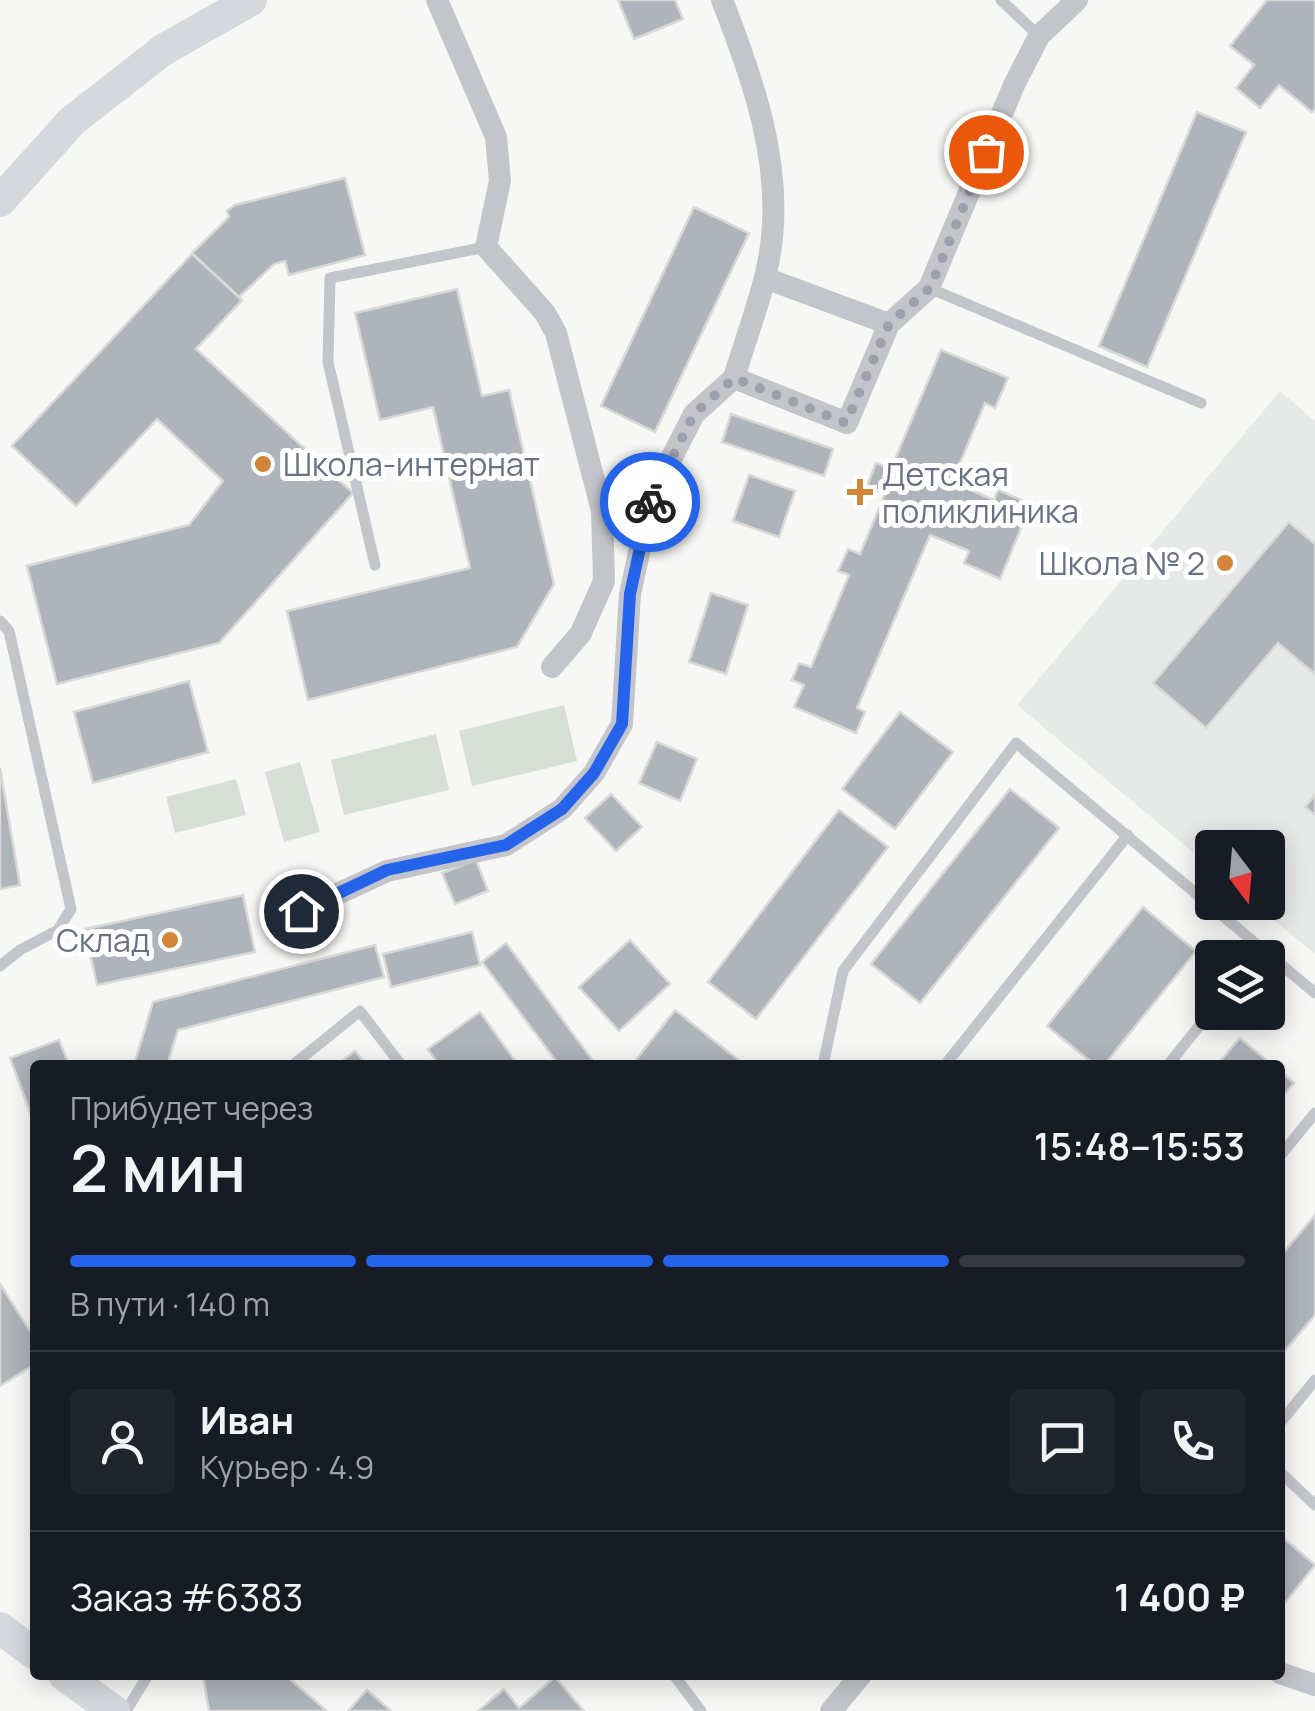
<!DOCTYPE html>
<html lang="ru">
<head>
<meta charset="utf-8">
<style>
  :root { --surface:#171b24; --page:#20242c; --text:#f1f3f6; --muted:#9ea1a6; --line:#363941; --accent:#2563eb }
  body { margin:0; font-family:Manrope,sans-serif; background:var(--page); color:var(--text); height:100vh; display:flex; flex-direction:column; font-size:38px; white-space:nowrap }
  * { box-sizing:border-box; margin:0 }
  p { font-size:32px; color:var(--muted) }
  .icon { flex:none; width:55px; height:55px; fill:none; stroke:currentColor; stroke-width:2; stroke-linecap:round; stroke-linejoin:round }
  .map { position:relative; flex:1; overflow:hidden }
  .panel { position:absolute; left:30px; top:1060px; width:1255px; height:620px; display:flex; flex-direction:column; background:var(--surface); border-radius:10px; box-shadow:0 5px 25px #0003 }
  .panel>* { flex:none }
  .needle { width:65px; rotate:164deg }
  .tools { position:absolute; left:1195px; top:830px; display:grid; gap:20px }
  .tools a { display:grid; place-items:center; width:90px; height:90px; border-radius:10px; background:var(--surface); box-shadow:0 5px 25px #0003; font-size:50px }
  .pin { position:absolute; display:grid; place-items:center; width:85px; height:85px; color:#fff; margin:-42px; border:5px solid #fff; border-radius:50%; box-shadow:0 2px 10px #0007 }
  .courier { position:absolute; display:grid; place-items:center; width:100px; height:100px; margin:-50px; border:8px solid #2563eb; border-radius:50%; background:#fff; color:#222; box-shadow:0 2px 12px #0007 }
  .head em { font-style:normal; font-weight:600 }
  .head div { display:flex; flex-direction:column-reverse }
  .head { display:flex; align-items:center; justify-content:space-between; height:170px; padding:0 40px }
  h1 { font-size:65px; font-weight:600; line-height:75px }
  .bar { display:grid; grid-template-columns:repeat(4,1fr); gap:15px 10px; align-content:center; height:120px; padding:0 40px }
  .bar i { height:12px; border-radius:8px; background:var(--line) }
  .bar .on { background:var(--accent) }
  .bar p { grid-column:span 4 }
  .line { display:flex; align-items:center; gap:25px; padding:0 40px; border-top:2px solid var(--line) }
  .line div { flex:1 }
  .round { display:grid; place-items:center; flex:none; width:105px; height:105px; border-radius:10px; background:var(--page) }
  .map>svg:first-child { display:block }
</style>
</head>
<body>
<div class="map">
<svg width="1315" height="1711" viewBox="0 0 1315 1711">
  <rect width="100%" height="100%" fill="#f7f7f5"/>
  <path fill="#e7e8e8" d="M1280,391L1315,421V954L1253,903L1268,902V848H1212V868L1017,705Z"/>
  <g fill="#d7ded6">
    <path d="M564,705L577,761L472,786L459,731Z"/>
    <path d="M436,734L449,790L344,815L331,760Z"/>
    <path d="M300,762L320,832L284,842L265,772Z"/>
    <path d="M236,779L246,815L175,833L166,797Z"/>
  </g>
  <g fill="#afb3ba" stroke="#d8d9d7" stroke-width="2.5">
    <path d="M618,0H675L683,19L634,39Z"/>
    <path d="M1267,0H1315V109L1312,112L1279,85L1260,108L1236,88L1254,65L1230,46Z"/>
    <path d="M1197,112L1246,132L1147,367L1099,346Z"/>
    <path d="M345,178L365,255L289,275L285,261L274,264L239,297L192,253L229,217L227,211L235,205Z"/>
    <path d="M694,207L749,233L655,432L601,406Z"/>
    <path d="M192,254L242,300L196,349L353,493L219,643L57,684L27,566L189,525L223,481L157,419L76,506L12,446Z"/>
    <path d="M457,289L482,396L509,390L554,584L517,647L308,700L287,611L470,568L433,407L380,420L355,313Z"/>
    <path d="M941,350L1008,378L995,408L985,403L952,482L994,500L998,490L1031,504L1000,579L964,563L969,551L930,535L857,708L865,712L856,733L794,707L804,685L792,680L799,663L811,667L849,575L838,571L848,549L860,554L885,494L867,486L876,463L891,469Z"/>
    <path d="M731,414L833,449L824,476L722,442Z"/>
    <path d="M749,475L795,491L779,537L733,521Z"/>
    <path d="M1289,522L1315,544V674L1278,643L1206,728L1153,683Z"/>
    <path d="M711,593L748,605L726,674L689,662Z"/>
    <path d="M189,681L208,752L93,783L74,712Z"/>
    <path d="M900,712L953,752L895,829L842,789Z"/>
    <path d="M657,742L697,759L680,801L639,783Z"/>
    <path d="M0,768L20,885L0,889Z"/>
    <path d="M1010,789L1059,828L920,1003L871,964Z"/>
    <path d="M611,794L642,827L616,851L585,818Z"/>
    <path d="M1315,795V815L1305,807Z"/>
    <path d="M839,810L888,847L756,1019L708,982Z"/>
    <path d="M476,860L488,891L455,904L442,873Z"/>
    <path d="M243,895L255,952L97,985L85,929Z"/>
    <path d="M1143,907L1196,951L1104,1065H1095L1047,1026Z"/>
    <path d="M472,932L480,965L391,987L383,954Z"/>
    <path d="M630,940L670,984L619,1031L579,987Z"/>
    <path d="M506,943L596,1065H559L482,962Z"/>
    <path d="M375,945L384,977L178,1030L167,1065H134L153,1002Z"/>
    <path d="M675,1010L745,1065H643L636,1060Z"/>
    <path d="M480,1012L518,1065H439L428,1049Z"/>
    <path d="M1240,1038L1272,1065H1217Z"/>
    <path d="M59,1040L69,1065H35V1125L10,1058Z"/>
    <path d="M355,1051L366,1065H337Z"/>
    <path d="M1280,1071L1294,1083L1280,1099Z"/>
    <path d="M1315,1215V1315L1280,1356V1257Z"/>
    <path d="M0,1284L35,1339V1364L0,1386Z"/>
    <path d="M1280,1535L1315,1565L1280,1609Z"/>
    <path d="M203,1675H285L327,1711H209Z"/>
    <path d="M555,1677L584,1711H478L504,1689L519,1708Z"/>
    <path d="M367,1690L391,1711H348Z"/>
  </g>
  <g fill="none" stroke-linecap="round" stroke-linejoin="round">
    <g stroke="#c3c5ca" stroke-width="11">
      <path d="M1001,0L1039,36"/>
      <path d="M929,288L1201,403"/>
      <path d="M375,565L328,362L330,278L486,247"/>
      <path d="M0,621L9,631L71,909L58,930L20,950L0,966"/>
      <path d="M293,1065L360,1011L401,1065"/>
      <path d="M823,1065L843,971L1016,743L1315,993"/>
      <path d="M945,1065L1128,835"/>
      <path d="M1168,1065L1212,1010"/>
      <path d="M1280,1156L1315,1113"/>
      <path d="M1280,1423L1315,1380"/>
      <path d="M1280,1472L1315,1505"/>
      <path d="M674,1675L701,1711"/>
      <path d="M126,1711L148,1675"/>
    </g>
    <g stroke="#c3c5ca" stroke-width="22">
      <path d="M437,0L496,137L500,181L486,247L545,313L556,333L602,511L604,581L581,633L552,667"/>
      <path d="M722,0C753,79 784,166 770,253C763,295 746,337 734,378"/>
      <path d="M765,278L889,324"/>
      <path d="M734,378L847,423L889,324L929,288L1014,85L1039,36L1077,0"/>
      <path d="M301,911L387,871L506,845L562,809L594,773L622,724L630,594L651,498L694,414L734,378"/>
      <path d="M1280,1673L1315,1685"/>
      <path d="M831,1711L861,1675"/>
    </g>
    <g stroke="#d5d8dc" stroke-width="32">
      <path d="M0,201L72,121L163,50L251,0"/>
      <path d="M0,1628L35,1654"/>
      <path d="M64,1675L114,1711"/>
    </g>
  </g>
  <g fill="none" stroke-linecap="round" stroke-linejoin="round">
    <path stroke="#9ba0ab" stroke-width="10" stroke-dasharray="0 18" d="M650,502L694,414L734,378L846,423L889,324L930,288L986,152"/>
    <path stroke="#2563eb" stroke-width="12" d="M301,911L387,870L506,845L562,809L594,773L622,724L630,594L650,502"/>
  </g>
  <g fill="#d38639" stroke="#fff" stroke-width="4">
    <circle cx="263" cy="464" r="10"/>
    <path d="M855 477h10v10h10v10h-10v10h-10v-10h-10v-10h10z"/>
    <circle cx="1225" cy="563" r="10"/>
    <circle cx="170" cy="940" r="10"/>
  </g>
  <g text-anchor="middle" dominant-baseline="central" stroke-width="10" stroke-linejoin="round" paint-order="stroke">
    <g font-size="32" fill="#697183" stroke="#fff" text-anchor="start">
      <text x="283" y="464">Школа-интернат</text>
      <text x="882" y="474">Детская<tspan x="882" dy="37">поликлиника</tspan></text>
      <text x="1205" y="563" text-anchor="end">Школа № 2</text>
      <text x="150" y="940" text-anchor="end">Склад</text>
    </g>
  </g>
</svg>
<div class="tools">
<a><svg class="needle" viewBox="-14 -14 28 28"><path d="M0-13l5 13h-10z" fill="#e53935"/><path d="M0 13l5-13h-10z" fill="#9ea1a6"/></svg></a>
<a><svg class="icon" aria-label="layers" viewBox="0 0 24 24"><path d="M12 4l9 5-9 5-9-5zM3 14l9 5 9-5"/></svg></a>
</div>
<div class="pin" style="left:986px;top:152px;background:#ea580c"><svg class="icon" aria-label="bag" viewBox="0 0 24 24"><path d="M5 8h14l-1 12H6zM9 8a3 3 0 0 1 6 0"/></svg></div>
<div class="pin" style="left:301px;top:911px;background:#1f2937"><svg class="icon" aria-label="home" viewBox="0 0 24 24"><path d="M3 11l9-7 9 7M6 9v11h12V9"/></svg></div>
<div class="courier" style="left:650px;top:502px"><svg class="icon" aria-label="bike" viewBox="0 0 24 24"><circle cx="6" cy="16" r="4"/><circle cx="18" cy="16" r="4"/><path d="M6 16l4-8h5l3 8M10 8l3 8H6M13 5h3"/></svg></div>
<section class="panel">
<div class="head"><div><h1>2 мин</h1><p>Прибудет через</p></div><em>15:48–15:53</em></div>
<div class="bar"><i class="on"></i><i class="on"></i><i class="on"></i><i></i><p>В пути · 140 m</p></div>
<div class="line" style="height:180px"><a class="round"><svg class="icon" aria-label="person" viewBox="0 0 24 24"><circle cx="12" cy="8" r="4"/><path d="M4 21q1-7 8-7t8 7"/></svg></a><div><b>Иван</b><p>Курьер · 4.9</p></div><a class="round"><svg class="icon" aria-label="chat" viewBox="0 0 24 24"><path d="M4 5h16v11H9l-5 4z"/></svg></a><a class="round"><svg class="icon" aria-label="phone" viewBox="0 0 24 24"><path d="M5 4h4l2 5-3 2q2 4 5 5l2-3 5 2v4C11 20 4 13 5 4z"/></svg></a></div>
<div class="line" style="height:130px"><div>Заказ #6383</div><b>1 400 ₽</b></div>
</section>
</div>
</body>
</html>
